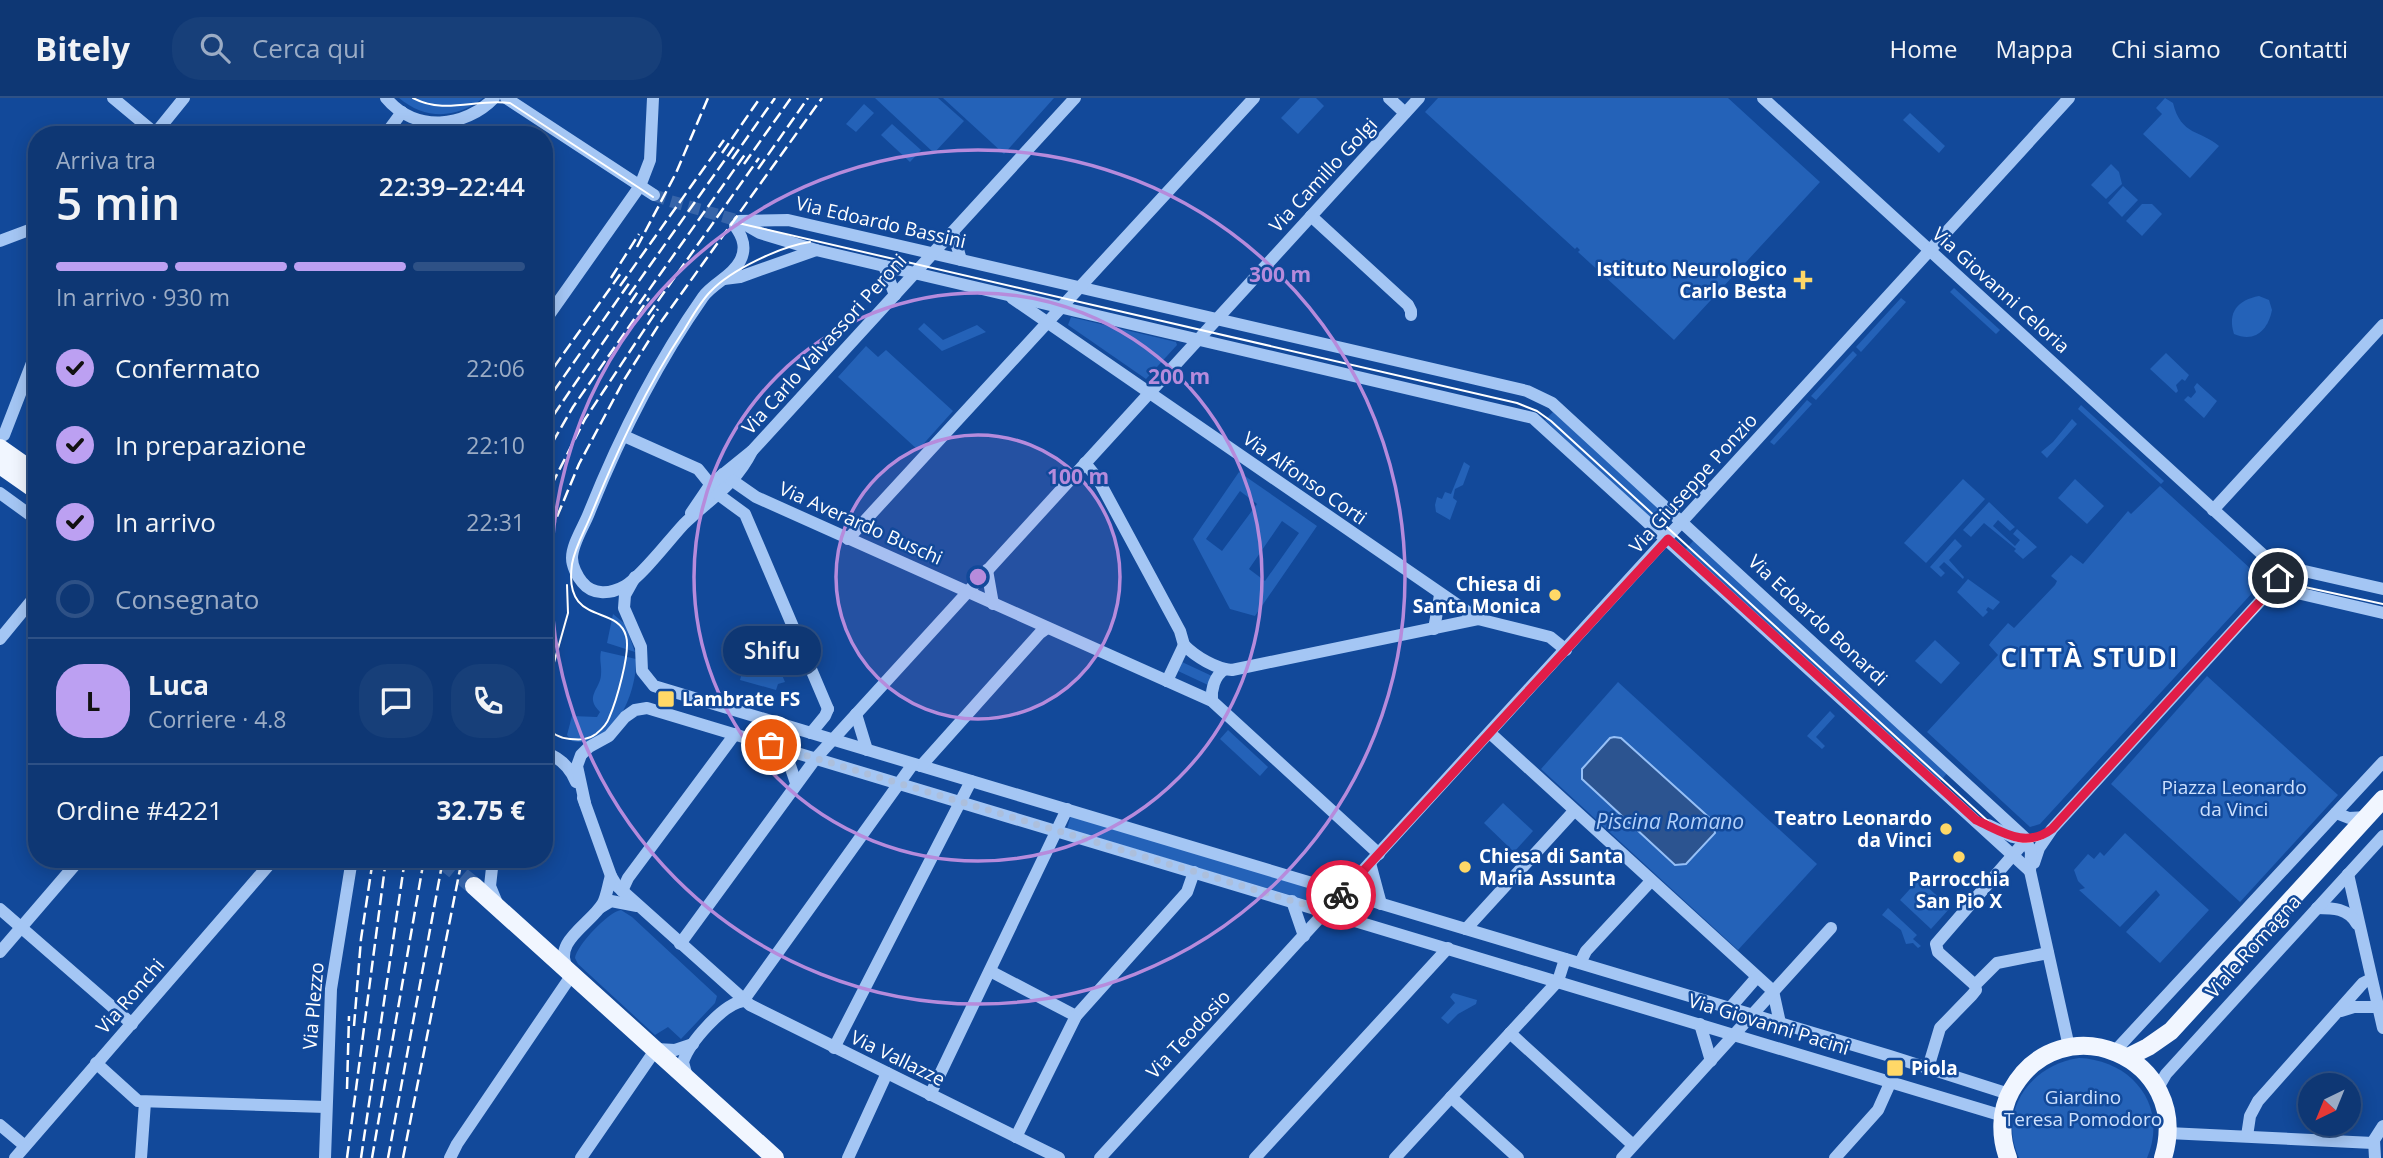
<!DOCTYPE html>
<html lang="it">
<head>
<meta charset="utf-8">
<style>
  :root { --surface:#0e3774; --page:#173f79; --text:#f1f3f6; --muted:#9bacc5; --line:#2e5186; --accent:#bca0f2 }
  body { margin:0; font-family:"Open Sans",sans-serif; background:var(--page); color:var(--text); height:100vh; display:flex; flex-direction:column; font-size:26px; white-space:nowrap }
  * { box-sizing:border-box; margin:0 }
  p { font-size:23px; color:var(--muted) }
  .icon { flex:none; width:38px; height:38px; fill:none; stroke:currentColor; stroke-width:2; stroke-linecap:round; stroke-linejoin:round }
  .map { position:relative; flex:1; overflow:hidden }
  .sheet { position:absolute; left:28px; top:28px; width:525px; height:742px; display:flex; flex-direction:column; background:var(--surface); border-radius:28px; box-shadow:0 4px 18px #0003,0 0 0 2px var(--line) }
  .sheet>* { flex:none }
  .needle { width:46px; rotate:223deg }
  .fabs { position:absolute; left:2298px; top:975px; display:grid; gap:14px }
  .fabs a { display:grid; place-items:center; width:63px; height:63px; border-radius:50%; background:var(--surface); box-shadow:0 4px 18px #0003,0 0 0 2px var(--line); font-size:35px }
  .pin { position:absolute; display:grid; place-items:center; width:60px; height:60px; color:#fff; margin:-30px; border:4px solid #fff; border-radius:50%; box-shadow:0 2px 7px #0007 }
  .courier { position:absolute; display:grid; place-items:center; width:70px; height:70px; margin:-35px; border:5px solid #e11d48; border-radius:50%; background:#fff; color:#222; box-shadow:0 2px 9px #0007 }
  .bubble { position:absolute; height:49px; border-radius:24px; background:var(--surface); box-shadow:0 4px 18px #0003,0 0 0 2px var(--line); font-size:23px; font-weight:600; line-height:49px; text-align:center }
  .head em { font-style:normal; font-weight:600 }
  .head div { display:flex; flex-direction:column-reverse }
  .head { display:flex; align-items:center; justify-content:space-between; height:119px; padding:0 28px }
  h1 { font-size:46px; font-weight:600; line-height:52px }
  .bar { display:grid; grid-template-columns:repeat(4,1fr); gap:10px 7px; align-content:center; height:84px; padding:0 28px }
  .bar i { height:9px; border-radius:5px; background:var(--line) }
  .bar .on { background:var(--accent) }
  .bar p { grid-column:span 4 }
  .line { display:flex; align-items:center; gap:18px; padding:0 28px; border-top:2px solid var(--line) }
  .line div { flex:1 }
  .round { display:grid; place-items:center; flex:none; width:74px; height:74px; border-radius:28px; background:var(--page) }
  ol { padding:0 28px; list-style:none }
  li { display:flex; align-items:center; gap:21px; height:77px }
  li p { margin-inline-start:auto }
  li .icon { padding:7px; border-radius:50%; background:var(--accent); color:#111; stroke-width:4 }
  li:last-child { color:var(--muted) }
  li i { width:38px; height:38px; border:4px solid var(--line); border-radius:50% }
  header { display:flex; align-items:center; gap:42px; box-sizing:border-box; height:98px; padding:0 35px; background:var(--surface); border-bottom:2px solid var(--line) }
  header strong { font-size:33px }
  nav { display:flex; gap:38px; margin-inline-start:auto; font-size:24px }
  .search { width:490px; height:63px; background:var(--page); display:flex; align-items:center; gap:18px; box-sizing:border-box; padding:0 24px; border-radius:28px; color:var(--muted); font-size:26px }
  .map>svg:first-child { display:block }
</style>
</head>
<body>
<header>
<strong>Bitely</strong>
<div class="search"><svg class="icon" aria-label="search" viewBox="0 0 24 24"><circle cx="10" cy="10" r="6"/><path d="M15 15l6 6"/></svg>Cerca qui</div>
<nav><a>Home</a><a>Mappa</a><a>Chi siamo</a><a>Contatti</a></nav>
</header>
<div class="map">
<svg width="2383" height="1060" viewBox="0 0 2383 1060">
  <rect width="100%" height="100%" fill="#12499a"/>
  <g fill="#2462b8" fill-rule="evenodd">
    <path d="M399,0H483C457,21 425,22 399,0Z"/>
    <path d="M875,0H938L964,23L934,55Z"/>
    <path d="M943,0H1054L1004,56Z"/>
    <path d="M1300,0H1316L1324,8L1298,36L1281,20Z"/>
    <path d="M1438,0H1728L1820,84L1674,242L1578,154L1580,152L1577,149L1575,151L1425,14Z"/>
    <path d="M2165,0L2173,5C2181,38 2201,32 2219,48L2190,80L2143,36L2162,16L2156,10Z"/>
    <path d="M864,6L874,15L856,34L846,26Z"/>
    <path d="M1910,15L1945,48L1939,55L1903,22Z"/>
    <path d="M892,26L921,52L910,64L881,37Z"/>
    <path d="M2111,66L2119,74L2122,86L2106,101L2091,87Z"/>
    <path d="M2123,88L2138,102L2122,119L2108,105Z"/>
    <path d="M2142,106H2152L2162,116L2142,138L2126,123Z"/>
    <path d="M1954,190L2000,232L1996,236L1950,194Z"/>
    <path d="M2259,198L2269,202L2272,212C2268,232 2255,245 2234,236C2227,214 2238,202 2259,198Z"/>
    <path d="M1901,200L1906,204L1861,254L1856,249Z"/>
    <path d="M1071,219L1176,244L1177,247L1146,281L1068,227Z"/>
    <path d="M924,225L943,242L977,227L986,234L942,253L918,231Z"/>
    <path d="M866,248L878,259L886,252L953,313L918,352L838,279Z"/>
    <path d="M1853,253L1857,257L1816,302L1811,298Z"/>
    <path d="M2166,255L2189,277L2185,283L2182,281L2176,287L2178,293L2176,295L2150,271Z"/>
    <path d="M2197,285L2217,303L2204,320L2184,302L2188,298L2191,300L2196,294L2194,289Z"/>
    <path d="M1807,302L1812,306L1774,347L1770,344Z"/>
    <path d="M2081,307L2164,383L2161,386L2078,311Z"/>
    <path d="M1553,314L1662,412L1652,423L1545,322Z"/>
    <path d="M2072,321L2077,326L2047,360L2041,354L2053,344Z"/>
    <path d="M1464,364L1470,368L1463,387L1455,391L1453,400L1457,403L1450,422L1436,414L1435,407L1437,399L1442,401L1445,394L1451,396Z"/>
    <path d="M1239,374L1317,428L1255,518L1230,511L1193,441ZM1240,393L1257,406L1222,453L1206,441ZM1282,423L1299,435L1265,483L1249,471Z"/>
    <path d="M1963,381L1985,401L1926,465L1904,445Z"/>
    <path d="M2075,381L2104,408L2087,426L2058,400Z"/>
    <path d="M2160,388L2252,472L2256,479L2254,493L2040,726L2030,729L1927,634L1998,557L1989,547L1991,544L2008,525L2014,530L2017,527L2055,487L2057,483L2051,478L2071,457L2083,466L2128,413L2131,416Z"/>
    <path d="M1989,404L2015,429L2010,433L1998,422L1993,428L2015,448L2020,442L2013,436L2017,431L2037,449L2023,461L2014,453L2016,451L1984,425L1971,439L1963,432Z"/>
    <path d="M1955,441L1962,448L1949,462L1964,479L1963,481L1944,464L1939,469L1945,475L1941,479L1930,469Z"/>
    <path d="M1694,442L1948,674L1939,685L1685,452Z"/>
    <path d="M1968,481L2000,504L1993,512L1988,509L1986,512L1988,514L1983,519L1957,494Z"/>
    <path d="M613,516L625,526L635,554L607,545Z"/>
    <path d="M765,536L785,584L778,586L776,592L740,582L746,560L743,554L746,550L743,546Z"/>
    <path d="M1935,542L1960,565L1941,586L1915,563Z"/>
    <path d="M601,553L636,561C637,595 614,652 572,643L567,637L572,618L597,619L600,614C584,598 600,592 601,577C602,568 599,562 601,553Z"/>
    <path d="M1182,564L1212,578L1207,595L1205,594L1208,587L1178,573Z"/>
    <path d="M2207,578L2338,697L2240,804L2111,686Z"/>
    <path d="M1618,584L1817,766L1738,852L1541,671Z"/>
    <path d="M1830,613L1835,618L1816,639L1825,648L1822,651L1807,638Z"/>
    <path d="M1228,632L1268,669L1260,678L1220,641Z"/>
    <path d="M1503,705L1533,733L1514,754L1484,725Z"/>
    <path d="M1071,717L1331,794L1320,806L1067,731Z"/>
    <path d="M2125,735L2209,812L2160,865L2126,834L2160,797L2156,792L2120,829L2079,792L2085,790L2078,783L2074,772L2088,756L2094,761L2100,754L2104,758Z"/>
    <path d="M1919,781L1950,810L1931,831L1900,802Z"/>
    <path d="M1888,810L1917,837L1913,841L1921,848L1918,850L1913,845L1906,846L1901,832L1882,817Z"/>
    <path d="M621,812L632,819L717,898L715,905L681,941L668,929L655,937L578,866L575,860C577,847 608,814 621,812Z"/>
    <path d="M1453,895L1477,902L1476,906L1458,916L1448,926L1441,920L1455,905L1450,899Z"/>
    <path d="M2079,960C2132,962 2169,1008 2147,1060H2019C1997,1012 2031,967 2079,960Z"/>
  </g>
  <path fill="#2c5490" stroke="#96c0f7" stroke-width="2" d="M1614,639L1621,640L1713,723L1715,735L1686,766L1675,767L1582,681V671L1610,640Z"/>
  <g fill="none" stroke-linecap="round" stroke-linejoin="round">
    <path stroke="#3664a9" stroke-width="12" stroke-dasharray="12 6" stroke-linecap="butt" d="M654,97L670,103L739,123"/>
    <path stroke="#3664a9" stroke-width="18" stroke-dasharray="18 9" stroke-linecap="butt" d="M441,761L474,788"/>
    <g stroke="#a4c6f4" stroke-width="12">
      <path d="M113,0L155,35"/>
      <path d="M386,0C415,35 465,30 494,0"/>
      <path d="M506,0L654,97"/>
      <path d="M1389,0L1405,15"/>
      <path d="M1763,0L2273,466C2284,486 2277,486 2264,499L2052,731L2039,750L2034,765"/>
      <path d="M154,37L184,0"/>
      <path d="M385,37L402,14"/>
      <path d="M1311,118L1408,207L1411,213V217"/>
      <path d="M739,123L788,122L1446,274L1527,293L1552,305L2025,740L2031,754L2030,773L2069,949"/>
      <path d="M739,123L760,135L816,152L1533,320L2030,773"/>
      <path d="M735,128C743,139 747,150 740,163C732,179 713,185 703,199C656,266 619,340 589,415C584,428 572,446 572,460C572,468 577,478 582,484C593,498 611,496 625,488C642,478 669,442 684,426C710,401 735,387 752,353"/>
      <path d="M953,134L961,162"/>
      <path d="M0,143L37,129"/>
      <path d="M884,168L895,197"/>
      <path d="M724,181L740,179L816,152"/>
      <path d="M1012,200L1478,521L1550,539L1566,552"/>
      <path d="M544,224L640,88L650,62L653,0"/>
      <path d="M4,337L37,252"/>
      <path d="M624,338L698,371L719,397L745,416L828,611"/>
      <path d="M1085,365L1098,381L1180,533L1184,547"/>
      <path d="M723,376L756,399L1212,603L1379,756"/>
      <path d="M0,395L37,422"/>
      <path d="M2213,412L2383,227"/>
      <path d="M691,415L710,387L752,353L1075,0"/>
      <path d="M848,441L1254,0"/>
      <path d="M2273,466L2383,491"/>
      <path d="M987,472L993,506"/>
      <path d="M635,479L625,497L624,510L641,549L642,573L654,588L1890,958L2009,996"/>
      <path d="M2276,490L2383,515"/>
      <path d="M1434,531L1440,497"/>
      <path d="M0,541L37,496"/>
      <path d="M1184,547C1196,559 1216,571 1232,572L1478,521"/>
      <path d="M1167,583L1184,547"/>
      <path d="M1212,603C1211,592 1214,578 1225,571"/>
      <path d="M856,616L867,652"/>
      <path d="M811,635L825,618L828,611"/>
      <path d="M1490,635L1773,893L1780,925"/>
      <path d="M784,650L796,685"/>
      <path d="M544,654C559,659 570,669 576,684"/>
      <path d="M921,668L1040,535L1047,530"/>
      <path d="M583,700L611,778L617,788L750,907L1059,1060"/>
      <path d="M585,705L577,668L581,657L589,649L609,638L625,619L635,612L647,610L2003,1018"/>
      <path d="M2336,715L2349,720L2367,719"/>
      <path d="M1988,727L2013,739L2026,742"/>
      <path d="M493,761L490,788L497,805"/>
      <path d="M1370,765L1381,806"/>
      <path d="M2348,776L2383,930"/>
      <path d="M622,793L628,780L735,636"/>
      <path d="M1292,803L1304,838"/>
      <path d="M601,809L611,803L637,808"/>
      <path d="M2317,810C2333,810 2348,810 2357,826"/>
      <path d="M0,811L132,926"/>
      <path d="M1466,831L1574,713"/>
      <path d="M680,846L816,660L1419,0"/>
      <path d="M0,854L80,761"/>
      <path d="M1580,865L1586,853L1651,783"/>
      <path d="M568,871C551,844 591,826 603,805C607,797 608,787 611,778"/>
      <path d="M990,873L1076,918"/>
      <path d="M1975,887L1938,854L1936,846L2026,742"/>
      <path d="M743,903L913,666"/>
      <path d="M1730,910L1757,879"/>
      <path d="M2341,913L2354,909H2378"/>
      <path d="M1700,926L1711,963"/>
      <path d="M1510,935L1633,1047"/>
      <path d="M834,950L971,683"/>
      <path d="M2115,953L2383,664"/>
      <path d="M96,965L138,1003L326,1009"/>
      <path d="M1928,970L1940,930L1972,897L1976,892L1975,887L1997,865L2048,855"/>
      <path d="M687,979L683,964C689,945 723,906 743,903"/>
      <path d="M2158,990L2166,976L2383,738"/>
      <path d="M930,997L1067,711"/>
      <path d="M1451,999L1518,1060"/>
      <path d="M0,1027L25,1048"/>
      <path d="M2168,1035L2373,1045"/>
      <path d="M2247,1038L2250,1018L2258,1003L2363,885L2371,881"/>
      <path d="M1016,1039L1076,918L1187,794L1194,774"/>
      <path d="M15,1060L274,761"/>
      <path d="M141,1060L145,1004"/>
      <path d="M325,1060L331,891L352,761"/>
      <path d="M450,1060L457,1046L573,875"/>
      <path d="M581,1060L656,951L675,952L693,946"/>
      <path d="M848,1060L887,975"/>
      <path d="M1100,1060L2069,0"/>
      <path d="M1255,1060L1448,850"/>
      <path d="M1395,1060L1558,883L1565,861"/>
      <path d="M1622,1060L1831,830"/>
      <path d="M1835,1060L1878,1012L1891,983"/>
      <path d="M2375,1060L2374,1042L2383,1028"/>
    </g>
    <g stroke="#f1f6ff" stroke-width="18">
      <path d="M0,350L37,376"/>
      <path d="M0,367L37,393"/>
      <path d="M474,788L775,1060"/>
      <path d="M2128,959L2148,949L2171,933L2383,701"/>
      <path d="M2008,1060C2000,1039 2000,1013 2011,993C2060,903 2194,959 2163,1060"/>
    </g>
    <g stroke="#fff" stroke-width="2">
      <path d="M413,0C445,17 477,0 510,5L653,99"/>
      <path d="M738,125L1517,305L1537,313L1551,323L2002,736C2018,747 2037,747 2052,734L2275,493L2287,488H2300L2383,506"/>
      <path d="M544,600L568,515L567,487"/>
      <path d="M544,626C551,636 559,640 570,641C580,642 588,642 596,636C601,632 607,626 609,620C616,604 631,554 626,538C618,506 563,529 572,466C575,449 585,432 591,417C617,353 646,289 684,232C692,219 700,204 711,193C731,172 781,148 810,144"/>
    </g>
    <g stroke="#fff" stroke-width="2.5" stroke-dasharray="12 5" stroke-linecap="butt">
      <path d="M722,55L760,0"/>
      <path d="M732,61L775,0"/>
      <path d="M744,66L791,0"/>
      <path d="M758,71L808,0"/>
      <path d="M637,149L676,75L708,0"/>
      <path d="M611,180L639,136"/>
      <path d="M620,188L724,42"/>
      <path d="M629,197L734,49"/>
      <path d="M639,206L746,55"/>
      <path d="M648,217L759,60"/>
      <path d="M544,283L621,175"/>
      <path d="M544,307L630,184"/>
      <path d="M544,331L639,192"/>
      <path d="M544,359L573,309L649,200"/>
      <path d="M544,402L585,321L658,211"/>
      <path d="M544,450L579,366L624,282L658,228L822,0"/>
      <path d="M354,928L361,841L373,761"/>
      <path d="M347,991L349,918"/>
      <path d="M347,1060L386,761"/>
      <path d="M361,1060L405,761"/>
      <path d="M372,1060L424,761"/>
      <path d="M388,1060L443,761"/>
      <path d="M403,1060L462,761"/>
    </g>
  </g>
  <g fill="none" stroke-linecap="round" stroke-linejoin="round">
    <path stroke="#acbfdc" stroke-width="7" stroke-dasharray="0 12.6" d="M771,647L1326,813L1341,797"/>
    <path stroke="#e11d48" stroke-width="9" d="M1341,797L1668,441L1976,722C2003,734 2025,751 2052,731L2264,499L2276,490L2278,480"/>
  </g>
  <circle cx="978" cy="479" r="142" fill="#b68bdc" fill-opacity=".12"/>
  <g fill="none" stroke="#b68bdc" stroke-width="3.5">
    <circle cx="978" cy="479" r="142"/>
    <circle cx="978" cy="479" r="284"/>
    <circle cx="978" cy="479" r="427"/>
  </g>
  <g fill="#ffd867" stroke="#12499a" stroke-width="2.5">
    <path d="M1799.5 171.5h7v7h7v7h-7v7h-7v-7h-7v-7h7z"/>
    <circle cx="1555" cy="497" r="7"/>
    <rect x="657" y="592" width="18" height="18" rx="3.5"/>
    <circle cx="1946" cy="731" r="7"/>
    <circle cx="1959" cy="759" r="7"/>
    <circle cx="1465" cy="769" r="7"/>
    <rect x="1886" y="961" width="18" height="18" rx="3.5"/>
  </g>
  <g text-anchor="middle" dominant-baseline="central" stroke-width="5" stroke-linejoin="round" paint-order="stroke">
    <g font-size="19" fill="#fff" stroke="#12499a">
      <text transform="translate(1323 77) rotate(-47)">Via Camillo Golgi</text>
      <text transform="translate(881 124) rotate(13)">Via Edoardo Bassini</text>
      <text transform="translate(2001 192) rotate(42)">Via Giovanni Celoria</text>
      <text transform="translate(824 246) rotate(-48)">Via Carlo Valvassori Peroni</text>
      <text transform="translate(1305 380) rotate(35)">Via Alfonso Corti</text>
      <text transform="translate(1693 385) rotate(-48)">Via Giuseppe Ponzio</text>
      <text transform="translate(861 425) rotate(24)">Via Averardo Buschi</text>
      <text transform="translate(1818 522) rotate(43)">Via Edoardo Bonardi</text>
      <text transform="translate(2253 848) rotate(-48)">Viale Romagna</text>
      <text transform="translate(130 898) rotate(-49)">Via Ronchi</text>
      <text transform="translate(313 908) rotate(-85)">Via Plezzo</text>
      <text transform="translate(1769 926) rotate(17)">Via Giovanni Pacini</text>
      <text transform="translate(1188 936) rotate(-47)">Via Teodosio</text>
      <text transform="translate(898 960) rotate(26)">Via Vallazze</text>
    </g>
    <g font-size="19" font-weight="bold" fill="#fff" stroke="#12499a" text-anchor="end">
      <text x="1787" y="171">Istituto Neurologico<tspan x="1787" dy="22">Carlo Besta</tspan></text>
      <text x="1541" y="486">Chiesa di<tspan x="1541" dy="22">Santa Monica</tspan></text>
      <text x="682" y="601" text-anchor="start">Lambrate FS</text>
      <text x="1932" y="720">Teatro Leonardo<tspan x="1932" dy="22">da Vinci</tspan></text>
      <text x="1479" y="758" text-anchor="start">Chiesa di Santa<tspan x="1479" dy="22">Maria Assunta</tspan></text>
      <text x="1959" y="781" text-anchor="middle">Parrocchia<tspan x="1959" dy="22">San Pio X</tspan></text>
      <text x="1911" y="970" text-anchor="start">Piola</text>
    </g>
    <g font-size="19" fill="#cde1fe" stroke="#12499a">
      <text x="2234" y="689">Piazza Leonardo<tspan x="2234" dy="22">da Vinci</tspan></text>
      <text x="2083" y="999">Giardino<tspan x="2083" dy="22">Teresa Pomodoro</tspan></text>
    </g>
    <g font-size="21" font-style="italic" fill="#b1d0fa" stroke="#12499a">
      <text x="1670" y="723">Piscina Romano</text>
    </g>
    <g font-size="26" font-weight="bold" letter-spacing="2" fill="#fff" stroke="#12499a">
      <text x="2090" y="559">CITTÀ STUDI</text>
    </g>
  </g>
  <circle cx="978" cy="479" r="10" fill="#b68bdc" stroke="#12499a" stroke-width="3.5"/>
  <g font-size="21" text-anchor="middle" font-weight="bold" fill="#b68bdc" stroke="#12499a" stroke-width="5" stroke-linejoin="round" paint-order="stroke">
    <text x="1280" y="184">300 m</text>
    <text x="1179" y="286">200 m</text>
    <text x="1078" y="386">100 m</text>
  </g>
</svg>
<div class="fabs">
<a><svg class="needle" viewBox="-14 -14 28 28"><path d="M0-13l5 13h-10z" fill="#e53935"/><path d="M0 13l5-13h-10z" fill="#9bacc5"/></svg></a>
</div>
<div class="pin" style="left:771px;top:647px;background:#ea580c"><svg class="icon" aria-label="bag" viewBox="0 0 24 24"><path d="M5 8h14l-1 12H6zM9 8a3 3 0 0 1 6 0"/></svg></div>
<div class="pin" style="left:2278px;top:480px;background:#1f2937"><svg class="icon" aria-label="home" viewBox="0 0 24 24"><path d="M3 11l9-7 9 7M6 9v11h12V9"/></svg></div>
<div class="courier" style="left:1341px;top:797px"><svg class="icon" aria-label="bike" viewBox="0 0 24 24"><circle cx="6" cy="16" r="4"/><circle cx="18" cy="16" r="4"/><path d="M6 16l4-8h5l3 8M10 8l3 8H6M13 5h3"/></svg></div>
<div class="bubble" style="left:723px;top:528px;width:98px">Shifu</div>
<section class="sheet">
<div class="head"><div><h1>5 min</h1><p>Arriva tra</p></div><em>22:39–22:44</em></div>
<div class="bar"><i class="on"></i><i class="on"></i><i class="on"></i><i></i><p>In arrivo · 930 m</p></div>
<ol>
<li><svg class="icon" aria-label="check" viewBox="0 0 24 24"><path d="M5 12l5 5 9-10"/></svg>Confermato<p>22:06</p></li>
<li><svg class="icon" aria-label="check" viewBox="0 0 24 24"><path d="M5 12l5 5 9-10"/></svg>In preparazione<p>22:10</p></li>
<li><svg class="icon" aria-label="check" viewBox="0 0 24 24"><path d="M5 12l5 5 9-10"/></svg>In arrivo<p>22:31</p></li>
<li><i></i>Consegnato</li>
</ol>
<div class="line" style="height:126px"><b class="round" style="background:var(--accent);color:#111">L</b><div><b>Luca</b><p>Corriere · 4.8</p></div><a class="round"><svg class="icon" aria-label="chat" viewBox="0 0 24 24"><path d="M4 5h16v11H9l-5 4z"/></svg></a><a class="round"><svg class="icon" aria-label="phone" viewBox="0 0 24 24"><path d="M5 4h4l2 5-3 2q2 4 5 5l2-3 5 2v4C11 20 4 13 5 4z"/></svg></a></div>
<div class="line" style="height:91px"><div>Ordine #4221</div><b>32.75 €</b></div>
</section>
</div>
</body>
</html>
